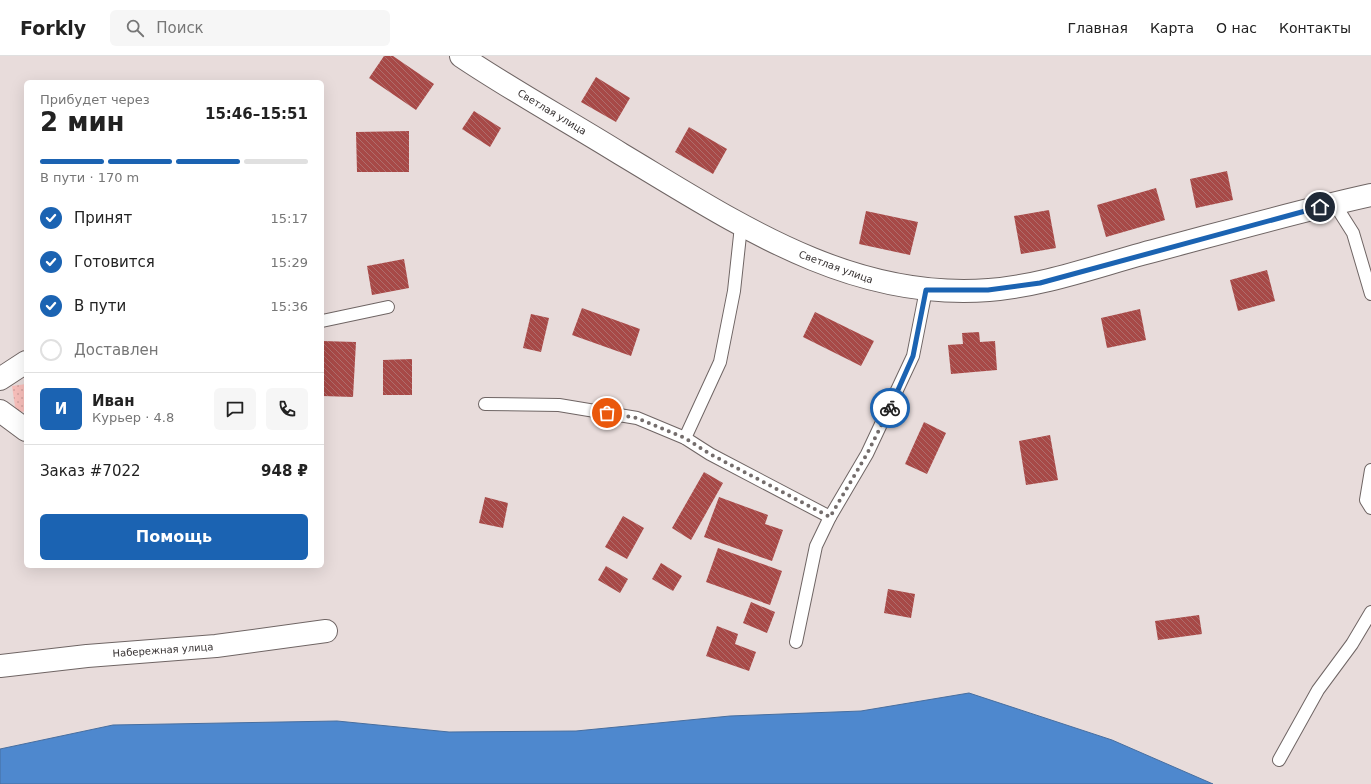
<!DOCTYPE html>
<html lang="ru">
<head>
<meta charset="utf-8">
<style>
  :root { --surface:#fff; --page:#f6f6f6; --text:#222; --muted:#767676; --line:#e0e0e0; --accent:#1b63b2 }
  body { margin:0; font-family:"DejaVu Sans",sans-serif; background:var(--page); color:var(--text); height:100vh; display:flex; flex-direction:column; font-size:15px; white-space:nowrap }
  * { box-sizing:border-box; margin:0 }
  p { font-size:13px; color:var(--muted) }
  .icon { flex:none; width:22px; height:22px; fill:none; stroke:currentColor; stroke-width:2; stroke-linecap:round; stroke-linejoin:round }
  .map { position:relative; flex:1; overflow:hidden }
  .details { position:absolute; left:24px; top:24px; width:300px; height:488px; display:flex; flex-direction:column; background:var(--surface); border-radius:6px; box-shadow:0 4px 16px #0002 }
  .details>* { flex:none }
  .pin { position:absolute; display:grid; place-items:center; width:34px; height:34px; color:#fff; margin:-17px; border:2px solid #fff; border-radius:50%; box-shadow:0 1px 4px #0007 }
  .courier { position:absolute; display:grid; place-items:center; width:40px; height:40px; margin:-20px; border:3px solid #1b63b2; border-radius:50%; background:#fff; color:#222; box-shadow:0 1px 5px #0007 }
  .headline em { font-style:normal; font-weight:700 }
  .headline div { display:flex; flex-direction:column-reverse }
  .headline { display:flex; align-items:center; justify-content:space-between; height:68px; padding:0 16px }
  h1 { font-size:26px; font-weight:700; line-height:30px }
  .bar { display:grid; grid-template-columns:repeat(4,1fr); gap:6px 4px; align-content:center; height:48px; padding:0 16px }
  .bar i { height:5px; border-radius:3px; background:var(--line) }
  .bar .active { background:var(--accent) }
  .bar p { grid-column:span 4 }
  .line { display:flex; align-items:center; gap:10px; padding:0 16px; border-top:1px solid var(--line) }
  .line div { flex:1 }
  .round { display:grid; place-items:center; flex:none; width:42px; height:42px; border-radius:6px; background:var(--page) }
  ol { padding:0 16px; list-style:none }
  li { display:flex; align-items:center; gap:12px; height:44px }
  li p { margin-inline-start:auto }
  li .icon { padding:4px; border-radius:50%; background:var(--accent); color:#fff; stroke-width:4 }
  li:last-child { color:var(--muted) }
  li i { width:22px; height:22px; border:2px solid var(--line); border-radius:50% }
  .action { display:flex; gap:8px; margin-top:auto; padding:8px 16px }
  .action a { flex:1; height:46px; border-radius:6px; background:var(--accent); color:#fff; font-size:16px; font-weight:700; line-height:46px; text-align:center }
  header { display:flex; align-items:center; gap:24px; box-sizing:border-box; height:56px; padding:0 20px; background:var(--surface); border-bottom:1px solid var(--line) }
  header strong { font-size:19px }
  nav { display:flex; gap:22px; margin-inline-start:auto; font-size:14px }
  .search { width:280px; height:36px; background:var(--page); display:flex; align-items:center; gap:10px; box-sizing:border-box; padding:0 14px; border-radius:6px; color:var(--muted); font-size:15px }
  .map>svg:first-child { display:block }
</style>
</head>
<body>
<header>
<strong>Forkly</strong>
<div class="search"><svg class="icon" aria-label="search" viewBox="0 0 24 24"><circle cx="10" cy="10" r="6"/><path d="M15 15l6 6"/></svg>Поиск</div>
<nav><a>Главная</a><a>Карта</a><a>О нас</a><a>Контакты</a></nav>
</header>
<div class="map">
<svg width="1371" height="728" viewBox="0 0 1371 728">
  <defs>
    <pattern id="park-dots" width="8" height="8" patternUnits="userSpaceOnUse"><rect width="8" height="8" fill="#f8bfbb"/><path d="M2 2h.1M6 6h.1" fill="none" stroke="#d5a5a1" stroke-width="1.8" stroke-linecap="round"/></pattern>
    <pattern id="building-back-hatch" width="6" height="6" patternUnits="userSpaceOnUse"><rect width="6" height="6" fill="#a74947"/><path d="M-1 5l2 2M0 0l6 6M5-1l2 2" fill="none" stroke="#af6d6c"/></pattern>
  </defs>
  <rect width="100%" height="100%" fill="#e8dcdb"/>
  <path fill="url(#park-dots)" d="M26,328V355L16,357L12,330Z"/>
  <path fill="#4e88ce" stroke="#476e9f" d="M969,637L1112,684L1213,728H0V693L113,669L337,665L449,676L576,675L730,660L861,655Z"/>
  <g fill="url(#building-back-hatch)">
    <path d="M384,0H393L434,28L416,54L369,22Z"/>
    <path d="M596,21L630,42L616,66L581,46Z"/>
    <path d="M474,55L501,72L490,91L462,73Z"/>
    <path d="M689,71L727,93L713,118L675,96Z"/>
    <path d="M409,75V116H357L356,76Z"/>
    <path d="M1227,115L1233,144L1196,152L1190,123Z"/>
    <path d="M1156,132L1165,164L1106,181L1097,149Z"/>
    <path d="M1049,154L1056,192L1021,198L1014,160Z"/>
    <path d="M866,155L918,166L910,199L859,188Z"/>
    <path d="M404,203L409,232L372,239L367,210Z"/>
    <path d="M1267,214L1275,245L1238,255L1230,224Z"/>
    <path d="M582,252L640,273L631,300L572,279Z"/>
    <path d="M1140,253L1146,284L1107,292L1101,262Z"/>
    <path d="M815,256L874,285L861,310L803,281Z"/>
    <path d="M531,258L549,262L541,296L523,292Z"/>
    <path d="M979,276L980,286L995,285L997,314L951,318L948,289L963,288L962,277Z"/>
    <path d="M322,285L356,286L353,341L322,340Z"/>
    <path d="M412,303V339H383V304Z"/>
    <path d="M924,366L946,377L927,418L905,408Z"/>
    <path d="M1050,379L1058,424L1026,429L1019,385Z"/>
    <path d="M704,416L723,427L691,484L672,472Z"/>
    <path d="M485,441L508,447L503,472L479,467Z"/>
    <path d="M719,441L768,459L765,468L783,474L772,505L704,481Z"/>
    <path d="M623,460L644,472L627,503L605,491Z"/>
    <path d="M718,492L782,515L770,549L706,526Z"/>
    <path d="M661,507L682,520L673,535L652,523Z"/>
    <path d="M606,510L628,523L620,537L598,524Z"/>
    <path d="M888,533L915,538L911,562L884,557Z"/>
    <path d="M751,546L775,556L767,577L743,567Z"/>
    <path d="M1199,559L1202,578L1158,584L1155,565Z"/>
    <path d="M717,570L738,578L735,588L756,596L749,615L706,600Z"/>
  </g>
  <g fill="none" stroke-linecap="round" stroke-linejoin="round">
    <g stroke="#6f6564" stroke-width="14">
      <g id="service">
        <path d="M1334,147L1353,177L1371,238"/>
        <path d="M322,265L388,251"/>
        <path d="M485,348L559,349L637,362L685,382L710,398L830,461"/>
        <path d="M685,382L720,306L734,235L741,170"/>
        <path d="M1371,414L1366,444L1371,452"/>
        <path d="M796,586L816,490L830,461L867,398L913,300L926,234"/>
        <path d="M1279,704L1318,634L1352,588L1371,556"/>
      </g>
    </g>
    <g stroke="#6f6564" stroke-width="24">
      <g id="minor">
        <path d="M0,323L26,306"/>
        <path d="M0,355L26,374"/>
        <path d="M0,610L87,600L216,590L326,575"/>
      </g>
    </g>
    <g stroke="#6f6564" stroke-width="24">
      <path id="tertiary" d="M461,0C513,35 568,65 621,98C735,166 849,245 989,234C1041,230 1091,212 1142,198C1218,178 1294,156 1371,139"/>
    </g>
    <use href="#service" stroke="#fff" stroke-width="12"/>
    <use href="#minor" stroke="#fff" stroke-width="22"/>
    <use href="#tertiary" stroke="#fff" stroke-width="22"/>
  </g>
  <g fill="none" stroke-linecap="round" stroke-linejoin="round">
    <path stroke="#746d6c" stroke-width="4" stroke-dasharray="0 7.2" d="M607,357L637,362L685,382L710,398L830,461L867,398L890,352"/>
    <path stroke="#1b63b2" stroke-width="5" d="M890,352L913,300L926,234H988L1040,227L1320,151"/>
  </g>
  <g text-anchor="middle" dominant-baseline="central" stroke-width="4" stroke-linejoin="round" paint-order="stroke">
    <g font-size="10" fill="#363131" stroke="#fff">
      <text transform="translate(552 56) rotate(31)">Светлая улица</text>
      <text transform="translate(836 211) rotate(20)">Светлая улица</text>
      <text transform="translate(163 594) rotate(-4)">Набережная улица</text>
    </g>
  </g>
</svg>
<div class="pin" style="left:607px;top:357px;background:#ea580c"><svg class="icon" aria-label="bag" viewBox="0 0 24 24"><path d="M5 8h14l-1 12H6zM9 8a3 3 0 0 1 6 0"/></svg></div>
<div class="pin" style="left:1320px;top:151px;background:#1f2937"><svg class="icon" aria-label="home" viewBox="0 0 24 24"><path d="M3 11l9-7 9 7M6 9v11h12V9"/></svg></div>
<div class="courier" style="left:890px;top:352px"><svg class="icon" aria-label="bike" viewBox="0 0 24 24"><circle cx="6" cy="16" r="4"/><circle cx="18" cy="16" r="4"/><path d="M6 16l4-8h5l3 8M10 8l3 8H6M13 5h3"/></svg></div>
<section class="details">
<div class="headline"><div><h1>2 мин</h1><p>Прибудет через</p></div><em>15:46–15:51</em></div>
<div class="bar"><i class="active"></i><i class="active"></i><i class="active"></i><i></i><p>В пути · 170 m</p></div>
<ol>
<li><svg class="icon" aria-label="check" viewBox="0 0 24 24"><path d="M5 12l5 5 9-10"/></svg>Принят<p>15:17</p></li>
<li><svg class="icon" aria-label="check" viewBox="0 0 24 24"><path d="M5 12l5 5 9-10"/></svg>Готовится<p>15:29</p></li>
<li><svg class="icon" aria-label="check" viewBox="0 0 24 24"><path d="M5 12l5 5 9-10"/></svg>В пути<p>15:36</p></li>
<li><i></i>Доставлен</li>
</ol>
<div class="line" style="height:72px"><b class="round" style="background:var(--accent);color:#fff">И</b><div><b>Иван</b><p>Курьер · 4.8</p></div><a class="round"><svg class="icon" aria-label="chat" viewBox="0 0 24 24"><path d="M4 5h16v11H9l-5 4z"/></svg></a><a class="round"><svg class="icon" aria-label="phone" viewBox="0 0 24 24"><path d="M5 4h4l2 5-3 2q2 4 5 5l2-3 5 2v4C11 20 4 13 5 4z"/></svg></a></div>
<div class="line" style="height:52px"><div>Заказ #7022</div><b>948 ₽</b></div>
<div class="action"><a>Помощь</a></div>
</section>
</div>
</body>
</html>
